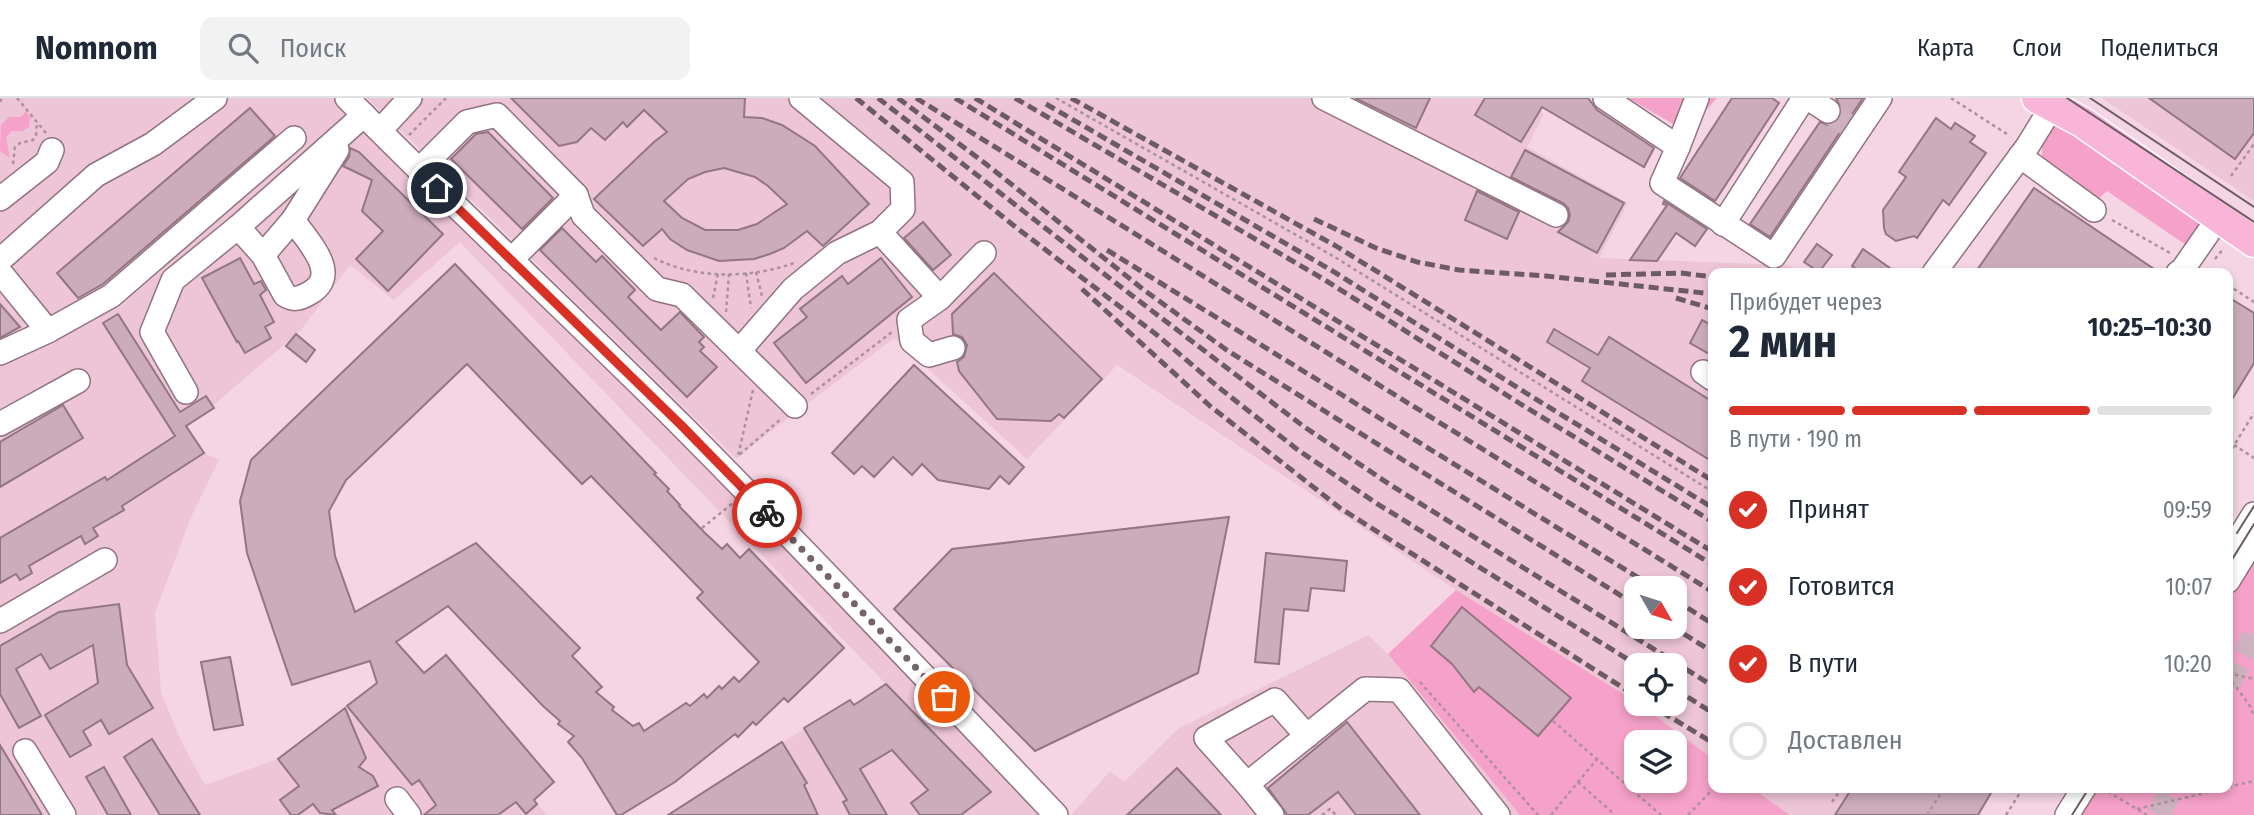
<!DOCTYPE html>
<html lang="ru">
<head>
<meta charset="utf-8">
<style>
  :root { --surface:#fff; --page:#f2f2f3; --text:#1f2937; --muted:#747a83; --line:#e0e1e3; --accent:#d93025 }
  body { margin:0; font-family:"Fira Sans Condensed",sans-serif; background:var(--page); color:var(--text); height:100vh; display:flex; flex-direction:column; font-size:26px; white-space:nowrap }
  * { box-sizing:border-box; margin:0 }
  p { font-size:23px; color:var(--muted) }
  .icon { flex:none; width:38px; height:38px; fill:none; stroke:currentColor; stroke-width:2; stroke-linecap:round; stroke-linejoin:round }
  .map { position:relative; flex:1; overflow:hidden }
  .sheet { position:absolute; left:1708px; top:170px; width:525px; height:525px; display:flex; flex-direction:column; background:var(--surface); border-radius:14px; box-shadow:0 4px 10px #0003 }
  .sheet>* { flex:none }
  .needle { width:46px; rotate:129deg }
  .buttons { position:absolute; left:1624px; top:478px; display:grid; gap:14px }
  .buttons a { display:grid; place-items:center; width:63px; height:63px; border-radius:14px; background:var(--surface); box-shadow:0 4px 10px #0003; font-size:35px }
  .pin { position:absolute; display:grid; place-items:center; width:60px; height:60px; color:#fff; margin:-30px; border:4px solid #fff; border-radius:50%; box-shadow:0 2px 7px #0007 }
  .courier { position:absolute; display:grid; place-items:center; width:70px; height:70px; margin:-35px; border:5px solid #d93025; border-radius:50%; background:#fff; color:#222; box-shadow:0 2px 9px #0007 }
  .summary em { font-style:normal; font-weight:700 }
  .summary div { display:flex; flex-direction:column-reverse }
  .summary { display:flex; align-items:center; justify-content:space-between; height:119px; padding:0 21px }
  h1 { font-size:46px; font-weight:700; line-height:52px }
  .bar { display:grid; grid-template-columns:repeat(4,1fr); gap:10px 7px; align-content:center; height:84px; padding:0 21px }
  .bar i { height:9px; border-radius:5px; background:var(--line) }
  .bar .on { background:var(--accent) }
  .bar p { grid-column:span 4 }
  ol { padding:0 21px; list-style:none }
  li { display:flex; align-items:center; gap:21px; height:77px }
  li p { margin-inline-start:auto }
  li .icon { padding:7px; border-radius:50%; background:var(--accent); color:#fff; stroke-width:4 }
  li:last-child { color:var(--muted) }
  li i { width:38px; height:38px; border:4px solid var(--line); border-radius:50% }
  header { display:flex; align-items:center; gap:42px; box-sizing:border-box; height:98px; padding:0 35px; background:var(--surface); border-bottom:2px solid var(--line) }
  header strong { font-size:33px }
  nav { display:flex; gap:38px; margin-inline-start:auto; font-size:24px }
  .search { width:490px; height:63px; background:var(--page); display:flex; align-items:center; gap:18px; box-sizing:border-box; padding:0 24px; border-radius:14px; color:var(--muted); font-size:26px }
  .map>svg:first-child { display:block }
</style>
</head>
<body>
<header>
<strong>Nomnom</strong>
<div class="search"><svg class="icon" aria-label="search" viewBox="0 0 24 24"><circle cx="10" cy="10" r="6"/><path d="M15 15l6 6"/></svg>Поиск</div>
<nav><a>Карта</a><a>Слои</a><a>Поделиться</a></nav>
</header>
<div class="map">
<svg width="2254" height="717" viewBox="0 0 2254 717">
  <rect width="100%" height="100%" fill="#f5d4e3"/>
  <g fill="#edc5d6" fill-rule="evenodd">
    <path d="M0,0H341L675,331L954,623L1040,717H668L850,602L854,607L885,585L460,144L394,202L350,167L300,233L188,329L204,355L219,362L191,419L155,515L161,595L183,647L205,687L278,661L410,559L424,574L446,557L554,684L534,701L546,717H0Z"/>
    <path d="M367,0H1515L1544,16L1527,49L1628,105L1599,160L1787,167L1803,175H1713V661L1639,606H1675V567H1636V604L1456,492L1117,267L1027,361L894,240L746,352L737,361ZM1636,490H1675V528H1636Z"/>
    <path d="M2102,0H2254V103Z"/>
    <path d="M1368,537L1388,556L1520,717H1071L1110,673L1124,684L1178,631Z"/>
    <path d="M1752,690H1852L1835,717H1790Z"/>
  </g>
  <g fill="#f6a1c9" fill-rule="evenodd">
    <path d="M1628,0H1717L1687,34Z"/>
    <path d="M26,13L30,19L29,29L23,33H12L6,39L10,60L0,53L1,27L9,19H21Z"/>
    <path d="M2049,23L2079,34L2204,126L2189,149L2107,93L2094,105L2042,63V38Z"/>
    <path d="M2254,445V717H2077L2095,690H2228V485Z"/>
    <path d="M1456,492L1641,607L1713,661V690H1752L1790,717H1520L1388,556ZM1636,644H1675V682H1636Z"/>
  </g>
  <g fill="#ccacba" stroke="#937583" stroke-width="2" fill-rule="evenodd">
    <path d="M511,0H745L744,19L762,20L782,27L815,48L869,106L823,148L807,133L784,150L770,156L754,161L719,163L687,152L670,141L662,131L643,148L594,101L654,44L667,34L644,12L627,29L623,24L605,42L591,30L577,44L559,48ZM724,70L755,79L768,88L787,106L757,126L738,132H705L682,120L664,103L688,81L705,74Z"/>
    <path d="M1355,0H1430L1416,30Z"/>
    <path d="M1485,0H1588L1597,12L1654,50L1644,69L1542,9L1521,44L1475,17Z"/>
    <path d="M1732,0H1772L1779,5L1715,103L1680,80Z"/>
    <path d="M1836,0H1863L1770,139L1750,126L1820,24L1828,27L1839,21L1842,13Z"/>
    <path d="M2149,0H2254V35L2235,61Z"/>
    <path d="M250,10L275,38L103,186L78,200L57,175Z"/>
    <path d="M1936,20L1951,31L1955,25L1975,38L1970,44L1986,55L1949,107L1943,102L1917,140L1914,138L1896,143L1886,136L1884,130L1883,112L1906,79L1899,74Z"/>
    <path d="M488,34L553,100L522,131L451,61L476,36Z"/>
    <path d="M350,50L359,54L443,136L388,193L356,161L383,133L362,113L372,82L343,68L349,59Z"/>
    <path d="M1525,52L1624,105L1597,155L1558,134L1568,124L1570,117L1568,110L1563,105L1511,79Z"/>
    <path d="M2034,90L2160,175H1975Z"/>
    <path d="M1477,93L1519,114L1507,141L1465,122Z"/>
    <path d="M1664,103L1707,131L1695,148L1676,135L1657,163L1630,162L1667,107L1663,106Z"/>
    <path d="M923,124L951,157L933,172L904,140Z"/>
    <path d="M562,130L596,164L602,158L635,192L628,199L661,232L680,214L704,239L699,244L704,249L700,253L717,269L687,299L540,152Z"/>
    <path d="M1817,146L1832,157L1819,174L1804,164Z"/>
    <path d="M1863,151L1897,175H1862L1852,168Z"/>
    <path d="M240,160L254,186L261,183L266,192L260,197L274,224L265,229L271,240L245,255L238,243L237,244L202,180Z"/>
    <path d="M881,160L912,199L806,285L774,245L807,219L800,211L842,178L848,186Z"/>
    <path d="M455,166L656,375L654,376L669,391L667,393L680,407L679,408L705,435L722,451L727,446L740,460L749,451L844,550L788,604L784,600L756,627L753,624L738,639L735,636L675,684L621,717H617L582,660L568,644L574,638L558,626L560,623L543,608L448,508L396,544L424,575L446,557L554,684L534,702L537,706L526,716L516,704L498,717H424L436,707L419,682L412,687L347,608L377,585L370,563L292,587L247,455L240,403L251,362ZM467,266L582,386L591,378L703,494L697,500L759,564L739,584L734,579L722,591L719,588L707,600L704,596L690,608L686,605L644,633L639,625L633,628L612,612L614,609L596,594L602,589L572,558L580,550L476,445L355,514L335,458L329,413L346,382Z"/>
    <path d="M994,175L1102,281L1064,320L1059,316L1051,323L997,321L959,273L957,264L964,259L967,247L962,239L953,236L952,216Z"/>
    <path d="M2228,199L2254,215V265L2228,308Z"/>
    <path d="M0,206L20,229L0,240Z"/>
    <path d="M118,216L180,314L206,298L214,310L186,328L204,355L122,408L124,412L93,430L98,438L85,446L81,438L29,468L32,475L20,482L16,476L0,485V440L105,379L107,382L175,338L103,225Z"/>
    <path d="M1702,222L1713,228V258L1690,245Z"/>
    <path d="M1554,231L1598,257L1609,239L1713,304V364L1582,283L1590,270L1547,244Z"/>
    <path d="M296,236L315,252L306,264L286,248Z"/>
    <path d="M914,267L1024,369L1009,386L1000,378L989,391L938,382L922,366L912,377L893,359L874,379L862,368L854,376L832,355Z"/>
    <path d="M63,307L83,340L0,389V344Z"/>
    <path d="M1229,419L1198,575L1035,653L894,511L952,451Z"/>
    <path d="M1266,455L1347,463L1344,493L1311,490L1308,513L1284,511L1279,566L1255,564Z"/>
    <path d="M119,506L127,567L153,610L109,636L101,622L83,633L91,647L70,659L45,617L98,585L93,547L50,571L41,556L16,571L41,618L19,630L0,596V548L59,514Z"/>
    <path d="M1462,509L1571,600L1538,638L1479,589L1474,594L1452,566L1431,548Z"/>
    <path d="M230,559L243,627L214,632L201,564Z"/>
    <path d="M886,586L991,694L961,717H920L911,705L928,692L892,652L860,671L887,717H850L843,704L847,702L804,630L850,602L854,607Z"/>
    <path d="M345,610L366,660L359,669L373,678L378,688L332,712L336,717L320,715L313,706L298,717H291L280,702L299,688L278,661Z"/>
    <path d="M1347,624L1420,717H1356L1338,694L1308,717H1287L1286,715L1268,690Z"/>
    <path d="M152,641L200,717H160L124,659Z"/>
    <path d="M782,644L807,685L804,687L818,717H668Z"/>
    <path d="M0,647L42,717H0Z"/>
    <path d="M104,669L108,676L131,717H108L86,679Z"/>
    <path d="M1177,670L1221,717H1127Z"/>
    <path d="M1852,690H1994L1978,717H1835Z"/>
  </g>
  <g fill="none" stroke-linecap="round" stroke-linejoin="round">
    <g stroke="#ceb1be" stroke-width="23" stroke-dasharray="23 11" stroke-linecap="butt">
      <path d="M1828,13L1852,30"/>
      <path d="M2228,587L2254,538"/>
      <path d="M2158,717L2173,690"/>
    </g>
    <g stroke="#907380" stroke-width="26">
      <g id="minor">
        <path d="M347,0C457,112 572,218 683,329C809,456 933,587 1056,717"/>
        <path d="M1324,0L1556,117"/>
        <path d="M1605,0L1678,49L1697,0"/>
        <path d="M1808,0L1828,13"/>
        <path d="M376,29L386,26L410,0"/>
        <path d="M1678,49L1662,85L1774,158L1880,0"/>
        <path d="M2020,58L2094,112"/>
        <path d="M419,72L467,24L497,17L576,97L583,117L657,191L682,197L795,308"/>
        <path d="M0,101L47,64L52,52"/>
        <path d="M293,122L337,52"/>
        <path d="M1723,126L1804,0"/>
        <path d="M238,129L364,17"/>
        <path d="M880,134L940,200"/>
        <path d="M0,162L96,77L153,46L215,0"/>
        <path d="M511,162L576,97"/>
        <path d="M0,174L48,233"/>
        <path d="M1934,175L2027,49L2053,7"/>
        <path d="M2178,175L2183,171L2219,119"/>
        <path d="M953,250L929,257L912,243L909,222L940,200L984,155"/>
        <path d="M739,253L793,191L837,155L880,134L903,111L902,84L801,0"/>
        <path d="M0,255L48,233L111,198L294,40"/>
        <path d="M1703,274L1713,281"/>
        <path d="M186,294L152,234L173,182L238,129L263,157L285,197C293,202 298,201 306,197C344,179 309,145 293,122L263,157"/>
        <path d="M0,326L78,283"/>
        <path d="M2228,458L2254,416"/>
        <path d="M2228,483L2250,447"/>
        <path d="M0,523L105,462"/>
        <path d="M25,653L64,717"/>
        <path d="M1247,686L1206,640L1275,602L1307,638"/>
        <path d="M397,701L409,717"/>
        <path d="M1272,717L1247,686L1365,591L1399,592L1498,717"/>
        <path d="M2067,717L2084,690"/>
      </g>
    </g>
    <g stroke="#fff" stroke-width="33">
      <path id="major" d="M2037,0L2082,24L2254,144"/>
    </g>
    <g stroke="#aa919c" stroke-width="2.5" stroke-dasharray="3.5 3.5" stroke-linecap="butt">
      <path d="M17,0L46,35"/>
      <path d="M1056,0L1333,158L1713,394"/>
      <path d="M1951,0L2010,38"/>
      <path d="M0,4L2,0"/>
      <path d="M409,37L446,0"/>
      <path d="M13,66L15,49L20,45L33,42L36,37L37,24"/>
      <path d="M2231,78L2254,46"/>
      <path d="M2112,122L2170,155"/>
      <path d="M654,160C695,181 750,181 794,165"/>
      <path d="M2215,161L2224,150"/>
      <path d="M756,174L762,198"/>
      <path d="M746,175L751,210"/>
      <path d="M2228,187L2254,204"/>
      <path d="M713,200L718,175"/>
      <path d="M726,214L729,176"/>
      <path d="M753,292L738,358L782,320"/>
      <path d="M811,296L892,234"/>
      <path d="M2234,347L2254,360"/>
      <path d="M2228,357L2254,315"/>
      <path d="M702,430L733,405"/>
      <path d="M2228,575L2254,581"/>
      <path d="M2228,578L2250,608L2254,618"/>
      <path d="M1420,584L1538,717"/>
      <path d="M1553,623L1661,717"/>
      <path d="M1578,684L1615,717"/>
      <path d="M2228,689L2254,683"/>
      <path d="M2102,690L2147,717"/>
      <path d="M1832,704L1842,690"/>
      <path d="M2137,711L2226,690"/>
      <path d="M1322,717L1330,711L1336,717"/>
      <path d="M1551,717L1597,661"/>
      <path d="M1688,717L1714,690"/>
      <path d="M1927,717L1944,690"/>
      <path d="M2006,717L2023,690"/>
    </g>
    <use href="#minor" stroke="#fff" stroke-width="23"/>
    <use href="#major" stroke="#f9b5d7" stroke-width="30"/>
    <g stroke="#6d5b63" stroke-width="2">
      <path d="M2067,0L2254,124"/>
      <path d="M2090,0L2254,109"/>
      <path d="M2237,435L2254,408"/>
      <path d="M2228,468L2254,426"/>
      <path d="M2072,717L2089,690"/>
    </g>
    <g stroke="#6d5b63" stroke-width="5" stroke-dasharray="10 5" stroke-linecap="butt">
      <path d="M856,0L1013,127L1157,237L1217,288L1298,352L1376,405L1637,567"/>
      <path d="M878,0L1130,196L1303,328L1389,386L1713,588"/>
      <path d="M898,0L986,66L1144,192L1228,253L1636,507"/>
      <path d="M916,0L1713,494"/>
      <path d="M955,0L1713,467"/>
      <path d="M975,0L1713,454"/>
      <path d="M1015,0L1325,182L1519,305L1713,424"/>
      <path d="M1071,0L1336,148L1713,383"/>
      <path d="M1046,6L1331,172L1526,295L1713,410"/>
      <path d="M1314,121L1376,150L1417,164L1459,172L1546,178L1713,196"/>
      <path d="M1107,152L1655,490"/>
      <path d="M1606,177L1681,175L1713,179"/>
      <path d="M1082,191L1210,308L1340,410L1636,598"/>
      <path d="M1676,200L1713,211"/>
      <path d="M1675,502L1713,526"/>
      <path d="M1671,528L1713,554"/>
      <path d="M1675,591L1713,615"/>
      <path d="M1649,606L1713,645"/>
      <path d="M1787,690L1790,692"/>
    </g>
  </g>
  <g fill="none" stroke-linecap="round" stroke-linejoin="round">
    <path stroke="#76636b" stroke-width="7" stroke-dasharray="0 12.6" d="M767,415L944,599"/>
    <path stroke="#d93025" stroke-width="9" d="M437,90L681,327L767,415"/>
  </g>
</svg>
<div class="buttons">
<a><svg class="needle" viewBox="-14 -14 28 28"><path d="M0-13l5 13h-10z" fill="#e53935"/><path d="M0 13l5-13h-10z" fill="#747a83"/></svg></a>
<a><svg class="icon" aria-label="locate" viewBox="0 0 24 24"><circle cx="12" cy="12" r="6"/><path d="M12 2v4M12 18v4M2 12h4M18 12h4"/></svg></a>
<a><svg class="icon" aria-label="layers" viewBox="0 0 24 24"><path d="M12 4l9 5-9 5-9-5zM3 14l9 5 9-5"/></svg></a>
</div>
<div class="pin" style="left:944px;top:599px;background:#ea580c"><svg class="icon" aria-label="bag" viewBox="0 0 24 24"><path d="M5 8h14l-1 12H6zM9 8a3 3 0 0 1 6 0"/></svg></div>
<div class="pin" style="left:437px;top:90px;background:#1f2937"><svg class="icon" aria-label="home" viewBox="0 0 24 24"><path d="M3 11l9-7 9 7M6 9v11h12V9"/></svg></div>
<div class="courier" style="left:767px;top:415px"><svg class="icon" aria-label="bike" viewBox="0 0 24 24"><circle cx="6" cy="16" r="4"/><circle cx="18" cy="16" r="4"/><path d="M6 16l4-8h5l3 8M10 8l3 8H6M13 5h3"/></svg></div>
<section class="sheet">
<div class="summary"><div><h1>2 мин</h1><p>Прибудет через</p></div><em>10:25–10:30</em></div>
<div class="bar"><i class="on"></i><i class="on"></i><i class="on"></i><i></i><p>В пути · 190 m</p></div>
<ol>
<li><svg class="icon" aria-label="check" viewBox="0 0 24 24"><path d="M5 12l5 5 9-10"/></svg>Принят<p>09:59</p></li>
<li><svg class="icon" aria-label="check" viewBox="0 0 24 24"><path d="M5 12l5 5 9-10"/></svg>Готовится<p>10:07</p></li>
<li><svg class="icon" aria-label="check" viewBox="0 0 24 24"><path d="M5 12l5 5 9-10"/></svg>В пути<p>10:20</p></li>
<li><i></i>Доставлен</li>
</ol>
</section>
</div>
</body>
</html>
